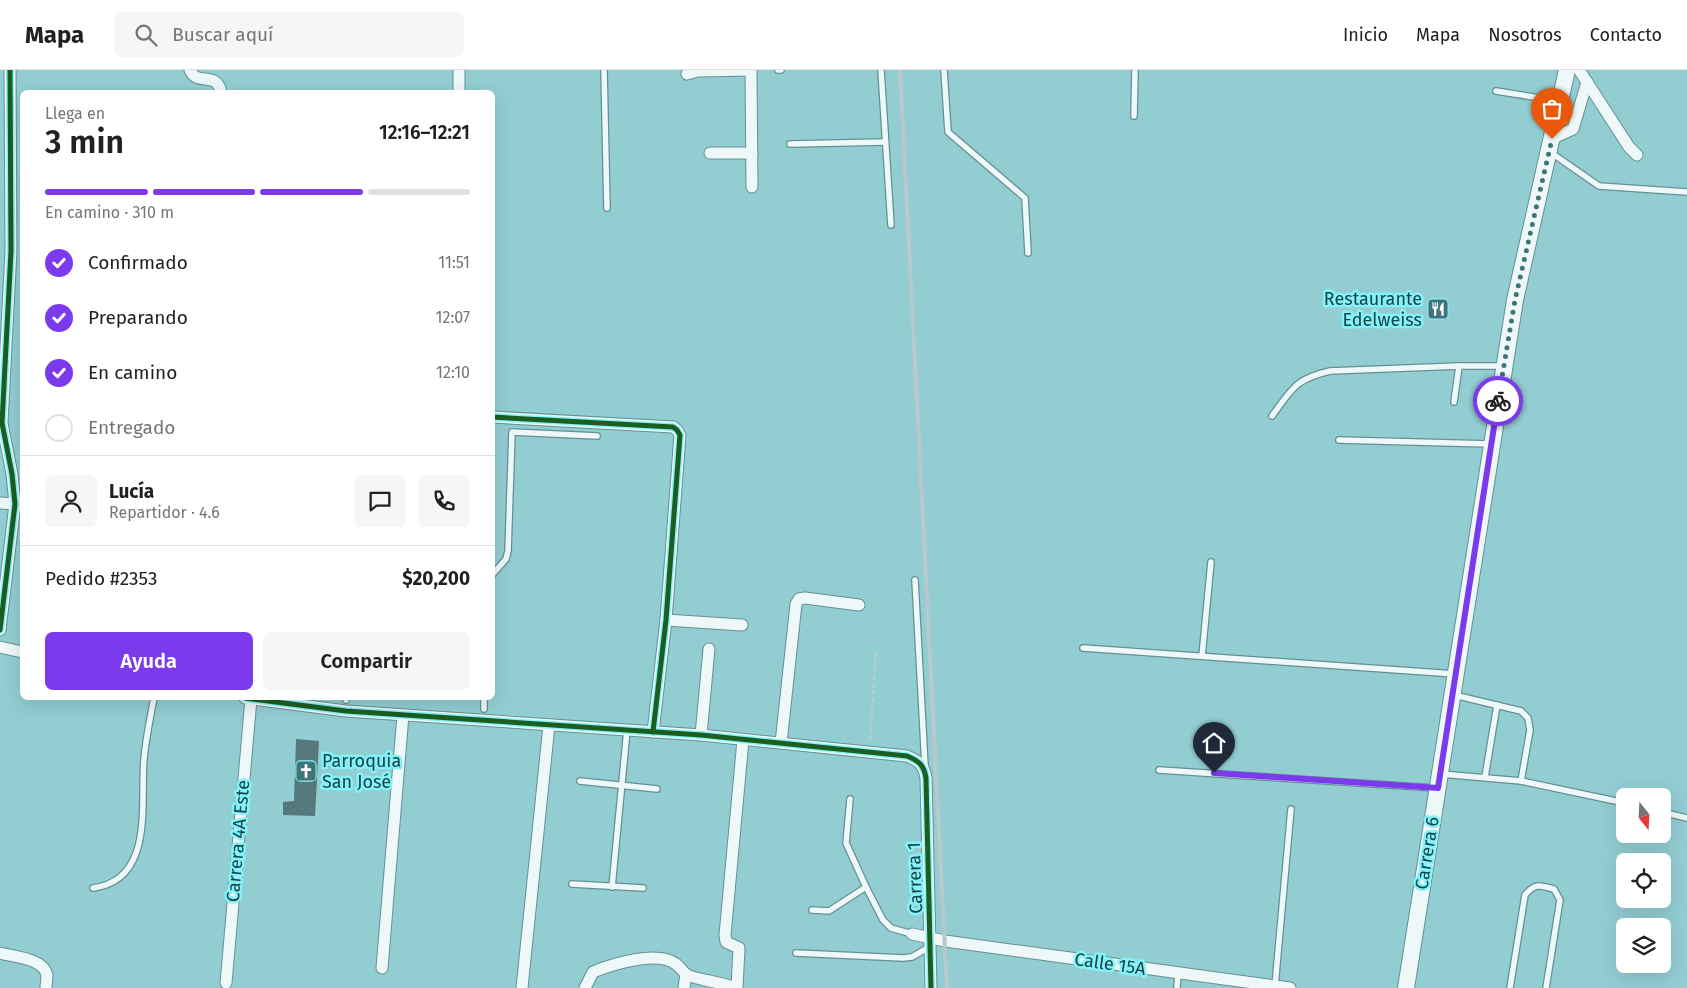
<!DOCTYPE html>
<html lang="es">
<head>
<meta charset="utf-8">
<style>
  :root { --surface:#fff; --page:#f6f6f6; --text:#202124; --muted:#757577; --line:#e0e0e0; --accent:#7c3aed }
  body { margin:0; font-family:"Fira Sans",sans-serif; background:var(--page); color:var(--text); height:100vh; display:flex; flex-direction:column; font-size:19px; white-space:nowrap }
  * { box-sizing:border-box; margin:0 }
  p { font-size:16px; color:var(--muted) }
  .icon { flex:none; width:28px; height:28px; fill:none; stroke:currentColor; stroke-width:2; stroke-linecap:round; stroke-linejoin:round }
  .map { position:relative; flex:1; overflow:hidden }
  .sheet { position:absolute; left:20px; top:20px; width:475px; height:610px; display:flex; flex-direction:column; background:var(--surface); border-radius:8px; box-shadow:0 5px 20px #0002 }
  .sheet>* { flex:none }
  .needle { width:32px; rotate:162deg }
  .fabs { position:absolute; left:1616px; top:718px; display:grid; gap:10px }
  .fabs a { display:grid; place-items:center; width:55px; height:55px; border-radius:8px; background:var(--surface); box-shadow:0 5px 20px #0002; font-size:25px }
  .pin { position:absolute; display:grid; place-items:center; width:42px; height:42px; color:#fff; margin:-51px -21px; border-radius:50% 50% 50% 0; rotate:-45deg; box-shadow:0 0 5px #0007 }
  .pin .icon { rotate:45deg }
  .courier { position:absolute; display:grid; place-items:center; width:50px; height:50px; margin:-25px; border:4px solid #7c3aed; border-radius:50%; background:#fff; color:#222; box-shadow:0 1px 6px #0007 }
  .overview em { font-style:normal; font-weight:600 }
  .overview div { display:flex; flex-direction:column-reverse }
  .overview { display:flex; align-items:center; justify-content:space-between; height:85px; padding:0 25px }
  h1 { font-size:32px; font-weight:600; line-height:38px }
  .bar { display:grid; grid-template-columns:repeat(4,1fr); gap:8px 5px; align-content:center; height:60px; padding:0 25px }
  .bar i { height:6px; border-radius:4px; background:var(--line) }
  .bar .on { background:var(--accent) }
  .bar p { grid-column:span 4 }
  .line { display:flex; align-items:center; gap:12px; padding:0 25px; border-top:1px solid var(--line) }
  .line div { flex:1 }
  .round { display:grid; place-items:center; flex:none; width:52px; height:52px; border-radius:8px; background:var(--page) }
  ol { padding:0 25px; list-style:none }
  li { display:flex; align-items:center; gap:15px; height:55px }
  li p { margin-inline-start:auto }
  li .icon { padding:5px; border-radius:50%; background:var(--accent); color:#fff; stroke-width:4 }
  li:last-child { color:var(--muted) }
  li i { width:28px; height:28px; border:2px solid var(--line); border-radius:50% }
  .button { display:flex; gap:10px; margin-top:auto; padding:10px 25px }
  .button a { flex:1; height:58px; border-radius:8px; background:var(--accent); color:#fff; font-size:20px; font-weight:600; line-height:58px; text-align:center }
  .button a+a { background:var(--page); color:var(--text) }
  header { display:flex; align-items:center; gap:30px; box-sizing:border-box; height:70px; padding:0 25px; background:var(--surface); border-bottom:1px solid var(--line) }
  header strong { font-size:24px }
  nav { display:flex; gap:28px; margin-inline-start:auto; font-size:18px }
  .search { width:350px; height:45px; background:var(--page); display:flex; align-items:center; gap:12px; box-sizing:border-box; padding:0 18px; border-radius:8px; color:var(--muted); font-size:19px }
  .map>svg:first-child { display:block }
</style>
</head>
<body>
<header>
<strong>Mapa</strong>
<div class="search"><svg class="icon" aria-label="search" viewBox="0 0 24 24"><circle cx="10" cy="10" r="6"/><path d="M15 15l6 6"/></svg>Buscar aquí</div>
<nav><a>Inicio</a><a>Mapa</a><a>Nosotros</a><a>Contacto</a></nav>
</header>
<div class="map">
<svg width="1687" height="918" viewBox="0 0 1687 918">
  <rect width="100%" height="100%" fill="#92cdd2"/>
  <path fill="#54787b" d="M296,669L319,671L315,746L283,745V732L294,731Z"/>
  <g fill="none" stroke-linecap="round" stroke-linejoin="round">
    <g stroke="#649094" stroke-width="8">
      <g id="service">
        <path d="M604,0L607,138"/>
        <path d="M778,0H781"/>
        <path d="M881,0L891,155"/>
        <path d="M944,0L948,62L1025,128L1028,183"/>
        <path d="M1496,21L1558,31"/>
        <path d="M1134,46L1135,0"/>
        <path d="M790,74L885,72"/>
        <path d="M1550,82L1599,116L1687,122"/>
        <path d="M1454,332L1459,296H1504"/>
        <path d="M1272,346C1292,319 1295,309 1330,301L1459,296"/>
        <path d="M1339,370L1490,374"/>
        <path d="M492,505L506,489L508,481L512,362L597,366"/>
        <path d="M915,510L925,696"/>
        <path d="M1083,578L1455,604"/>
        <path d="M1202,586L1211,492"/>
        <path d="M346,630V628"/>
        <path d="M484,639V628"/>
        <path d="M1159,700L1435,718"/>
        <path d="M1441,704L1521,711L1530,660L1528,648L1521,641L1454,625"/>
        <path d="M1485,707L1497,635"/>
        <path d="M580,711L657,719"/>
        <path d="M1521,711L1625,733"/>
        <path d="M850,729L846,773L866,817L883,850L891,858L912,864"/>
        <path d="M1662,742L1687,748"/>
        <path d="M572,814L643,818"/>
        <path d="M612,817L627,660"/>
        <path d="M93,818C155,810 140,733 144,689C146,668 150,648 154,628"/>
        <path d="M812,840L829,841L866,817"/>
        <path d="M796,883L903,888L912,887L931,876"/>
        <path d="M1275,916L1291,739"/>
        <path d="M1177,918L1178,903"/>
        <path d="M1510,918L1525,825C1535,813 1540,815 1554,819L1560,830L1546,918"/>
      </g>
    </g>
    <g stroke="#649094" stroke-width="13">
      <g id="minor">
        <path d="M190,0C197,17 216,0 221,22"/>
        <path d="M751,0L752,117"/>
        <path d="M687,4L698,1L751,0"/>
        <path d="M1587,12L1629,77L1637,85"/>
        <path d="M459,22V0"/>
        <path d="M1551,69L1573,59L1587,12L1579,0"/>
        <path d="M710,83H752"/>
        <path d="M492,347L673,357L677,360L680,365L666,550L653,662"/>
        <path d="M0,433L15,434"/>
        <path d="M666,550L742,555"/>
        <path d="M0,560L15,434L12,404L2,353L11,181L10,0"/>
        <path d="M0,577L22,582"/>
        <path d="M245,628L346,641L701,665L907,686C919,691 924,695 926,708L931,918"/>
        <path d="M701,665L709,579"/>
        <path d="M781,673L796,534L799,529L805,528L859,535"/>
        <path d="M912,864L945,871L1290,918"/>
        <path d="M0,883C14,887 43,888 47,905C47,909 46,914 46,918"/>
        <path d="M382,898L403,645"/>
        <path d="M226,913L251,629"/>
        <path d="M522,918L549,655"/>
        <path d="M585,918L593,902C613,894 657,880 676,894C680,897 683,902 687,905C702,911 721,912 736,918"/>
        <path d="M684,918L686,904"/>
        <path d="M737,918L739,878L726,872L725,865L743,670"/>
      </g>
    </g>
    <g stroke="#649094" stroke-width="18">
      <path id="secondary" d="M1406,918L1515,230L1567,0"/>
    </g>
    <path stroke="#b9cbcd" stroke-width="2.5" stroke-dasharray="5 2.5" stroke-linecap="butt" d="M870,670L876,581"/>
    <use href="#service" stroke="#eff8f8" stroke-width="5.5"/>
    <use href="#minor" stroke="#eff8f8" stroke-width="11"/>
    <use href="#secondary" stroke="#eff8f8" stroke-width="16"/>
    <path stroke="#b7c9ca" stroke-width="4" d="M900,0L947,918"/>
    <g stroke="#85f2fa" stroke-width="8">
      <g id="cycleway">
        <path d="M492,347L673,357L677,360L680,365L666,550L653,662"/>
        <path d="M0,560L15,434L12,404L2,353L11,181L10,0"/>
        <path d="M245,628L346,641L701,665L907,686C919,691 924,695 926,708L931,918"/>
      </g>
    </g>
    <use href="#cycleway" stroke="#1b5e20" stroke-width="5"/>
  </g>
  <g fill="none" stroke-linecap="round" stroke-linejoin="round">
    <path stroke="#407478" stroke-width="5" stroke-dasharray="0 9" d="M1498,331L1515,230L1552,69"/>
    <path stroke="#7c3aed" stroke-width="6" d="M1214,703L1438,718L1498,331"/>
  </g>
  <defs>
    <g id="restaurant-square" transform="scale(1.125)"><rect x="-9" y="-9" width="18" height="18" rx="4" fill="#407478" stroke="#85f2fa"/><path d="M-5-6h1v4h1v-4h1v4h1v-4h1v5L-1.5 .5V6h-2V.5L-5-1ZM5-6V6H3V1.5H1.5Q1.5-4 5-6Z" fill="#fff"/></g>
    <g id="church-square" transform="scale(1.125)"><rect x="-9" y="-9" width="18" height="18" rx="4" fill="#407478" stroke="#85f2fa"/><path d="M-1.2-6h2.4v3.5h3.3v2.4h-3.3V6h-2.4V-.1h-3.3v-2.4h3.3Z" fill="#fff"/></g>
  </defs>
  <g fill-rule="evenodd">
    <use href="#restaurant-square" x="1438" y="239"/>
    <use href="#church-square" x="306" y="701"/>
  </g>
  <g text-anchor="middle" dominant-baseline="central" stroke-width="5" stroke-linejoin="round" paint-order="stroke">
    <g font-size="18" fill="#144447" stroke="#85f2fa" text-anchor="end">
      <text x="1422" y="229">Restaurante<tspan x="1422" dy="21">Edelweiss</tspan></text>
      <text x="322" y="691" text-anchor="start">Parroquia<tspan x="322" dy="21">San José</tspan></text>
    </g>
    <g font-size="18" fill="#144447" stroke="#85f2fa">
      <text transform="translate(238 771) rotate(-85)">Carrera 4A Este</text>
      <text transform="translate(1427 783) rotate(-81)">Carrera 6</text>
      <text transform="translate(915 808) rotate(-92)">Carrera 1</text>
      <text transform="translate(1110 894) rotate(8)">Calle 15A</text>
    </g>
  </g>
</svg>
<div class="fabs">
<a><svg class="needle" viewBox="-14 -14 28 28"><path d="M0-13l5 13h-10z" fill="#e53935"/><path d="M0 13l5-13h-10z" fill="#757577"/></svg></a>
<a><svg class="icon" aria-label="locate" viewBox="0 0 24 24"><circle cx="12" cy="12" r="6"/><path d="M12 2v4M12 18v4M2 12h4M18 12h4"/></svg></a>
<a><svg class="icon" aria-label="layers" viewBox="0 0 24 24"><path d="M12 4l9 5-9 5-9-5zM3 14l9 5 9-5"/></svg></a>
</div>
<div class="pin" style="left:1552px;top:69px;background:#ea580c"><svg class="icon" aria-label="bag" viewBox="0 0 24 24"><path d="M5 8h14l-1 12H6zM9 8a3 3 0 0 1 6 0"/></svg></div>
<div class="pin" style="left:1214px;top:703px;background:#1f2937"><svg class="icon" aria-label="home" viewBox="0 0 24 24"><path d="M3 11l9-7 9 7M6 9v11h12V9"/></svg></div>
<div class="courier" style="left:1498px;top:331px"><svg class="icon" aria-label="bike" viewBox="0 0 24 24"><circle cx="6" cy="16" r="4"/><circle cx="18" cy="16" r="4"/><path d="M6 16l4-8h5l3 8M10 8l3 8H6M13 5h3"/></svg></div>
<section class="sheet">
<div class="overview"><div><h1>3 min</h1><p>Llega en</p></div><em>12:16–12:21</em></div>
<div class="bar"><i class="on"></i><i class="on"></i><i class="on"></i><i></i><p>En camino · 310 m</p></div>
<ol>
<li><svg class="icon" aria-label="check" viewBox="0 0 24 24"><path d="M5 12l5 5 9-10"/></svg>Confirmado<p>11:51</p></li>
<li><svg class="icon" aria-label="check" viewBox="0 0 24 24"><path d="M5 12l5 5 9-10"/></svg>Preparando<p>12:07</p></li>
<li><svg class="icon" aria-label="check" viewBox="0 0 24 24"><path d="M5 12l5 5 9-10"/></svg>En camino<p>12:10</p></li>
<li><i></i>Entregado</li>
</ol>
<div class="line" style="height:90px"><a class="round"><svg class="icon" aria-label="person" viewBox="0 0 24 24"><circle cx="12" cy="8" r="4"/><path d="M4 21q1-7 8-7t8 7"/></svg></a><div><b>Lucía</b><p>Repartidor · 4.6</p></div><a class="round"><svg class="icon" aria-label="chat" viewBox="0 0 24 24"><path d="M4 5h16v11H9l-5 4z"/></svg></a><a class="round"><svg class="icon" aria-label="phone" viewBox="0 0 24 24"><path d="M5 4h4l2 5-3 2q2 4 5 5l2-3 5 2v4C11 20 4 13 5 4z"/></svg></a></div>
<div class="line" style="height:65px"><div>Pedido #2353</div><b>$20,200</b></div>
<div class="button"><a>Ayuda</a><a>Compartir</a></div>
</section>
</div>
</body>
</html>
